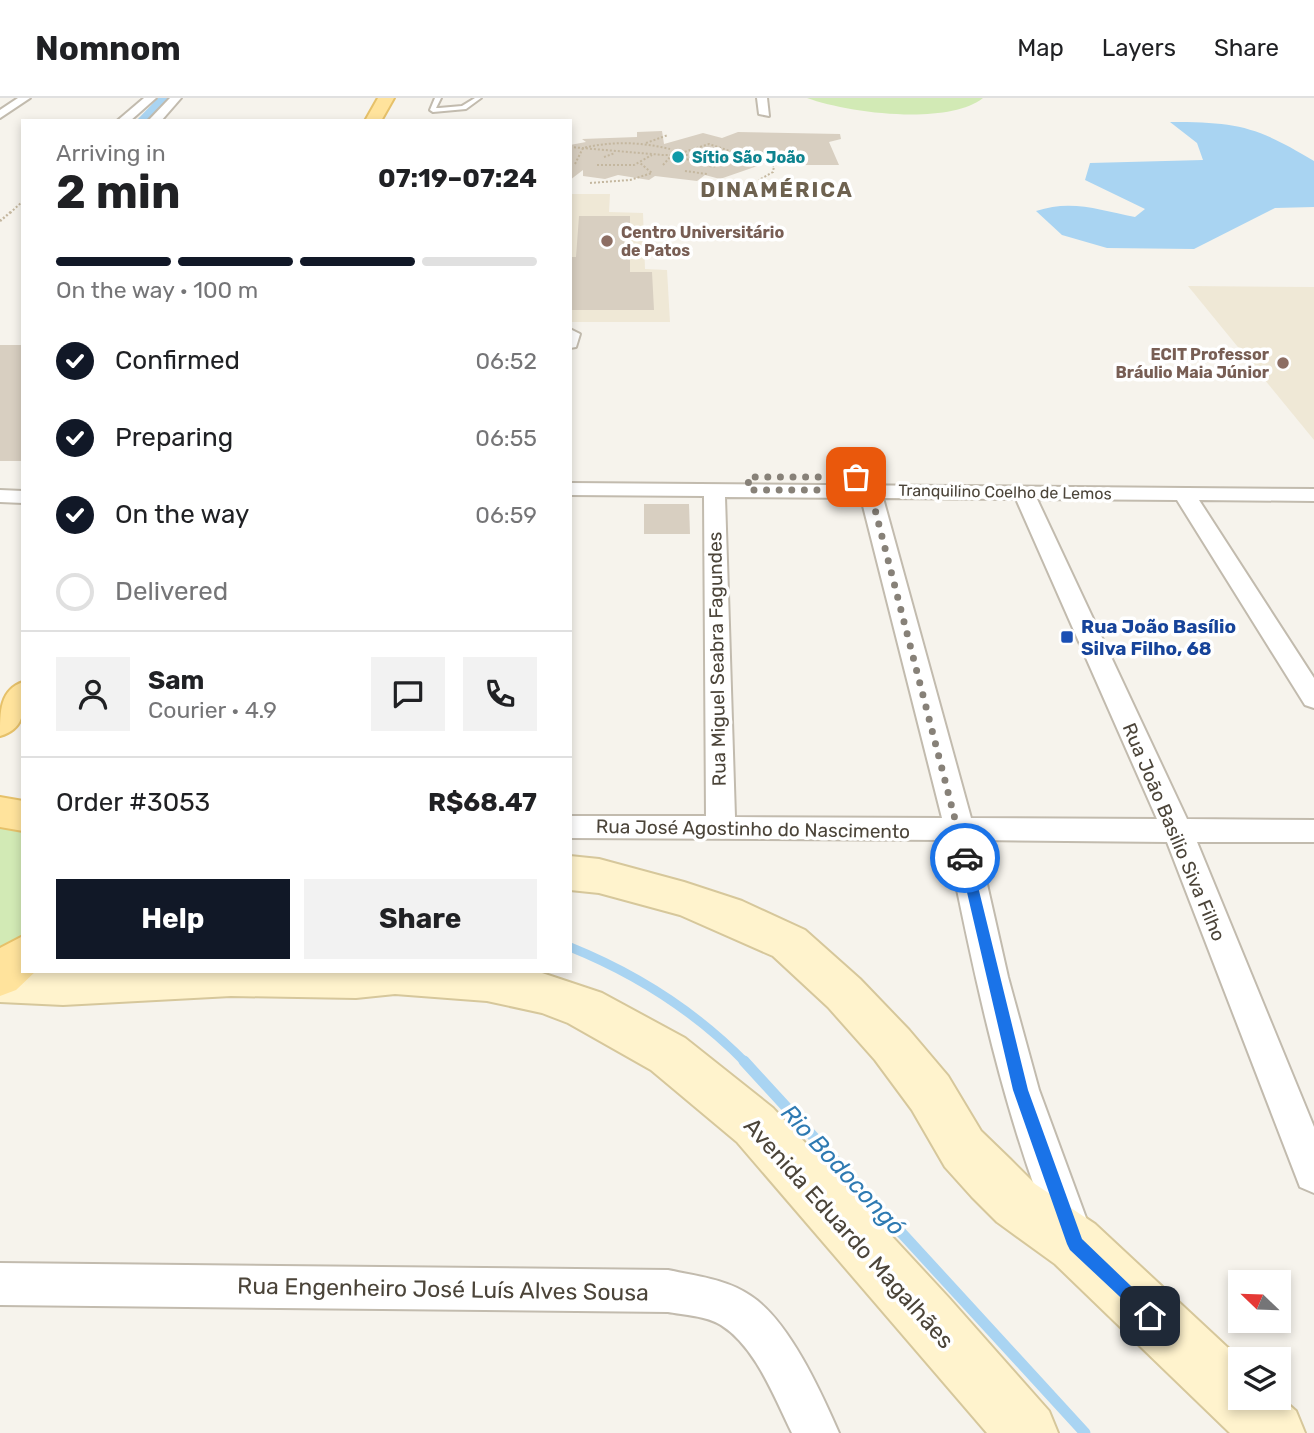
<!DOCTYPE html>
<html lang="en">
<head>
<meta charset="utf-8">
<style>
  :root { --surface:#fff; --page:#f2f2f2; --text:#202124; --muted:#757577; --line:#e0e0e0; --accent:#111827 }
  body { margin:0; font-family:Rubik,sans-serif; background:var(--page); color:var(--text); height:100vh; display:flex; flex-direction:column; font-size:26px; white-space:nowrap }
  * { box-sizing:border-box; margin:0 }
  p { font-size:23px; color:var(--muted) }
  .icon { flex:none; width:38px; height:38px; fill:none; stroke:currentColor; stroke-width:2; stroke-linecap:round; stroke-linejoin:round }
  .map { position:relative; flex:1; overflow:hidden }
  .drawer { position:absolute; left:21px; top:21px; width:551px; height:854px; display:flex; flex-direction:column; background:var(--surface); border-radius:0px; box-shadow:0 4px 10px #0003 }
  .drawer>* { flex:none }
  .needle { width:46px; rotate:293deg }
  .controls { position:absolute; left:1228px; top:1172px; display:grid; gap:14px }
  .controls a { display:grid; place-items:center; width:63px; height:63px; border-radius:0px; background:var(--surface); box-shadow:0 4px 10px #0003; font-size:35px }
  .pin { position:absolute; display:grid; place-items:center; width:60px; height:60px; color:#fff; margin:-30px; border-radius:14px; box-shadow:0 4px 10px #0006 }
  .courier { position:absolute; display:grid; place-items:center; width:70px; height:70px; margin:-35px; border:5px solid #1a73e8; border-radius:50%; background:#fff; color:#222; box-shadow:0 2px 9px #0007 }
  .head em { font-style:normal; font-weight:700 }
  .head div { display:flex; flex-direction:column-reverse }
  .head { display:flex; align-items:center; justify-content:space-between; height:119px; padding:0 35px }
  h1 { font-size:46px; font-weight:700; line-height:52px }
  .bar { display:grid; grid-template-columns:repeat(4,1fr); gap:10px 7px; align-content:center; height:84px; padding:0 35px }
  .bar i { height:9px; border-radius:5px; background:var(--line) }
  .bar .current { background:var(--accent) }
  .bar p { grid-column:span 4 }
  .line { display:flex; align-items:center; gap:18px; padding:0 35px; border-top:2px solid var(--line) }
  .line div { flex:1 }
  .round { display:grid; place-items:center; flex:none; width:74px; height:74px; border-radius:0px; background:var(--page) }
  ol { padding:0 35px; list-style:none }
  li { display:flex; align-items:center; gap:21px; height:77px }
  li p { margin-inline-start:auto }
  li .icon { padding:7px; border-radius:50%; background:var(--accent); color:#fff; stroke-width:4 }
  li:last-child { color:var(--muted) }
  li i { width:38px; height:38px; border:4px solid var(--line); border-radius:50% }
  .button { display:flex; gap:14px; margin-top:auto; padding:14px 35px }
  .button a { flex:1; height:80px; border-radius:0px; background:var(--accent); color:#fff; font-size:28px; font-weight:700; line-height:80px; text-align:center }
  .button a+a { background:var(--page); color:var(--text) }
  header { display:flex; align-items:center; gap:42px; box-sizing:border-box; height:98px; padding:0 35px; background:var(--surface); border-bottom:2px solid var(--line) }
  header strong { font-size:33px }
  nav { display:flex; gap:38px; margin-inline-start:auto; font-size:24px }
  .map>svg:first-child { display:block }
</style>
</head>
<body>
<header>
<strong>Nomnom</strong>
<nav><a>Map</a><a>Layers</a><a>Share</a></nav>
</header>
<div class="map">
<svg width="1314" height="1335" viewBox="0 0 1314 1335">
  <rect width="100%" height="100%" fill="#f6f3ec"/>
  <g fill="#efe8d6">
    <path d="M571,96H610L609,114L643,115L645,171L667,172L670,224H571Z"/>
    <path d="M1188,188L1314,189V342Z"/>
  </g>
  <g fill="#d2eab5">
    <path d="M807,0H983C947,28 848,15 807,0Z"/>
    <path d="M0,719L23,724V847L0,868Z"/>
  </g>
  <path fill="#a9d4f2" d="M1170,24C1237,24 1256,28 1314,63V109L1275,110L1194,151L1107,150L1062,137L1036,113C1071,101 1100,112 1135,119L1145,111L1085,82L1090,65L1203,62L1197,45Z"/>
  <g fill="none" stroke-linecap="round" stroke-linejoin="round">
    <path stroke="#a9d4f2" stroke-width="9" d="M570,849C637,876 695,913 746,965"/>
    <path stroke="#a9d4f2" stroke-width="11" d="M744,963L1085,1335"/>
    <path fill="#a9d4f2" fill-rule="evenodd" d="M158,0H169L149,23H136Z"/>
  </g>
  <g fill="#d8cfc1">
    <path d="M662,33L664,46L703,35L722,40L738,34L840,36L841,41L829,44L839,67H789L786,58L720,81L705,77L697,83L655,78L649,82L618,77L605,81L583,78V72L570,82V47L586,44L582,41L637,39V34Z"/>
    <path d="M579,118H630V174H652L654,212H570V159H576Z"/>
    <rect x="0" y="247" width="23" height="116"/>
    <path d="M644,406H689L690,436H644Z"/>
  </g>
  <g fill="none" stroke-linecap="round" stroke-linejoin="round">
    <g stroke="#c2bbae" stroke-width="4">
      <path id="lane" d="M435,0H441L436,10H439L462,8L475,0H481L466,11L433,14L430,12Z"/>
    </g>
    <g stroke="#c2bbae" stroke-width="4">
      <g id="street">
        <path d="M18,0H30L0,20V12Z"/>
        <path d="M144,0H156L130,23H117Z"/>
        <path d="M170,0H181L161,23H148Z"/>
        <path d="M757,0H767L769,18L759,16Z"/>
        <path d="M570,231L580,236L576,249L570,250Z"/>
        <path d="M570,385L1314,391V403L1199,402L1314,580V610L1305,607L1177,402L1037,401L1187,721L1314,722V744H1197L1314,1029V1095L1300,1089L1295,1076L1167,744L977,742L1008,879L1039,992L1093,1139L1087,1153L1073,1159L1059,1153C1004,1021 975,882 947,742L570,740V718H706L704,398L570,397ZM725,399L861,400L942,720L735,719ZM883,400L1016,401L1157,721L971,720Z"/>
        <path d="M0,392L23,393V405L0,404Z"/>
        <path d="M0,1165L668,1172C696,1178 727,1181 751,1198C789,1223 821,1294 839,1335H792C774,1299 756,1249 721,1227C707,1218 684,1217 668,1214L0,1207Z"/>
      </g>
    </g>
    <g stroke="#d6c79b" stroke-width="4">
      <g id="secondary">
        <path d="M570,758L599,761L684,784L742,803L805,832L860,881L909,932L948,978L981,1033L1010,1061L1035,1086L1095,1126L1241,1262V1300H1279V1298L1296,1313L1305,1335H1230L1055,1166L997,1124L972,1099L945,1069L912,1012L875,962L828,909L773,858L680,817L599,795L570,792Z"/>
        <path d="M0,864L23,865V873H536L602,895L685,940L773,1010L949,1200L1049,1313L1058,1335H987L737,1044L651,972L568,925L542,915L487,903L395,896L356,900L231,898L63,907L0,904Z"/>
      </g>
    </g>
    <g stroke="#e6c16a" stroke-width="4">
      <g id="primary">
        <path d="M378,0H394L381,23H365Z"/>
        <path d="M23,584C23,608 28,630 0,638C0,613 0,592 23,584Z"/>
        <path d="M0,699L23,703V733L0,729Z"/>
        <path d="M23,838V873H36L16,892L0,898V850Z"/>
      </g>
    </g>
    <g stroke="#c4b79f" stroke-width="2" stroke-dasharray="2 2" stroke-linecap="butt">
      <path d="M646,45L668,37"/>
      <path d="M570,49L663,57H748"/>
      <path d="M681,55L709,46L774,68L773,74L759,82"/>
      <path d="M604,59L615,55"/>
      <path d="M679,59L713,69L744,58"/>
      <path d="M575,66L583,50C612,43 641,44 670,51"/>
      <path d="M597,67H634L652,57"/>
      <path d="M663,67L671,58"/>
      <path d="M685,73L707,76"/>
      <path d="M590,85L630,82L652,75L640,65"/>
      <path d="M10,115L23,103"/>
    </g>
    <path stroke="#c4b79f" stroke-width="2.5" stroke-dasharray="2 2" stroke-linecap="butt" d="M0,123L12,113"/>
    <use href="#lane" fill="#fff" fill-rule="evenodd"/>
    <use href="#street" fill="#fff" fill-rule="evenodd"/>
    <use href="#secondary" fill="#fff3cd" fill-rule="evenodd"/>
    <use href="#primary" fill="#ffe39c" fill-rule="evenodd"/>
  </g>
  <path fill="#1a73e8" d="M965,755L971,760L1028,992L1082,1141L1156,1212L1159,1218L1156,1224L1150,1227L1070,1152L1067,1146L1013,992L959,760Z"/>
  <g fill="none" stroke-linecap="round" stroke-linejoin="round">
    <path stroke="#878178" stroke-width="7" stroke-dasharray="0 12.6" d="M856,379H748L749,392H870L965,760"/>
  </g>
  <circle fill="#0f9aa8" stroke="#fff" stroke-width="2.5" cx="678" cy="59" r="7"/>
  <g fill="#8d6e63" stroke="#fff" stroke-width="2.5">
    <circle cx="607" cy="143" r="7"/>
    <circle cx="1283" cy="265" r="7"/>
  </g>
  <rect fill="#1a4fb4" stroke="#fff" stroke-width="2.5" x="1060" y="532" width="14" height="14" rx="3.5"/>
  <g text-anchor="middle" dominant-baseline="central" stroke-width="7" stroke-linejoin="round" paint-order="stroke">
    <g font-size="16" font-weight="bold" fill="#0d838f" stroke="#fff" text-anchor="start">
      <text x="692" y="59">Sítio São João</text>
    </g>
    <g font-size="16" font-weight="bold" fill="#785e54" stroke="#fff" text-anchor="start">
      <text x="621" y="134">Centro Universitário<tspan x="621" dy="18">de Patos</tspan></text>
      <text x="1269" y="256" text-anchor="end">ECIT Professor<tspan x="1269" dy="18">Bráulio Maia Júnior</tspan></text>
    </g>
    <g font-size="16" fill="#4b4439" stroke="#fff">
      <text transform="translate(1005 394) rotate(1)">Tranquilino Coelho de Lemos</text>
    </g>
    <g font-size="19" font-weight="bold" fill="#164399" stroke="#fff" text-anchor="start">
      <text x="1081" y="528">Rua João Basílio<tspan x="1081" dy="22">Silva Filho, 68</tspan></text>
    </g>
    <g font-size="19" fill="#4b4439" stroke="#fff">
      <text transform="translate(717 561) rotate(-91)">Rua Miguel Seabra Fagundes</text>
      <text transform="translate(753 731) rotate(1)">Rua José Agostinho do Nascimento</text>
      <text transform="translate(1174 734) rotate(67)">Rua João Basilio Siva Filho</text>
    </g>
    <g font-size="21" font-weight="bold" letter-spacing="2" fill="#6e6250" stroke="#fff">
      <text x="777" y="91">DINAMÉRICA</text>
    </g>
    <g font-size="23" fill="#4b4439" stroke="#fff">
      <text transform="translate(849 1135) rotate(48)">Avenida Eduardo Magalhães</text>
      <text transform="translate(443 1191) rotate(1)">Rua Engenheiro José Luís Alves Sousa</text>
    </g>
    <g font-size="24" font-style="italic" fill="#2e7ab2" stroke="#fff">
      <text transform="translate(843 1072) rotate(47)">Rio Bodocongó</text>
    </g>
  </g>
</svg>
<div class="controls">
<a><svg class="needle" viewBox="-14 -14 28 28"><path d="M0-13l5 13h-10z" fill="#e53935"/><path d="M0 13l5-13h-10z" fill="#757577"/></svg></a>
<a><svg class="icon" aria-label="layers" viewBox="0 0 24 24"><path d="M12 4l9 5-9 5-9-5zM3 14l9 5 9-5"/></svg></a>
</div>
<div class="pin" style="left:856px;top:379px;background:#ea580c"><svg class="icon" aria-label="bag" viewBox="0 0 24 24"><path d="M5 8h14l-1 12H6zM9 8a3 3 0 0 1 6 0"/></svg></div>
<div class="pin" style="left:1150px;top:1218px;background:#1f2937"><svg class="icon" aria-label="home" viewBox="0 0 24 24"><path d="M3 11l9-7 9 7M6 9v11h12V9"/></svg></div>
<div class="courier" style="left:965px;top:760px"><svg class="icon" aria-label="car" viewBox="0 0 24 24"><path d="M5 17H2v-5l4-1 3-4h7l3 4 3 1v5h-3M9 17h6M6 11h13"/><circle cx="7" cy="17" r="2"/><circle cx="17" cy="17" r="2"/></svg></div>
<section class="drawer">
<div class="head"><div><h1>2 min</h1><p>Arriving in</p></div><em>07:19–07:24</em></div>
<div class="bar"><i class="current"></i><i class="current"></i><i class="current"></i><i></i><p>On the way · 100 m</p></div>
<ol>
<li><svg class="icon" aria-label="check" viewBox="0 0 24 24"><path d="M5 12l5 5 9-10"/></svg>Confirmed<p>06:52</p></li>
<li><svg class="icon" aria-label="check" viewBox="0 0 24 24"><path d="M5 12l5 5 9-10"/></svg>Preparing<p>06:55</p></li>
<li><svg class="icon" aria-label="check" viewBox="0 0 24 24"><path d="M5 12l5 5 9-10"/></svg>On the way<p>06:59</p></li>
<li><i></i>Delivered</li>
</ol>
<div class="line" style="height:126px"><a class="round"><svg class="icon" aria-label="person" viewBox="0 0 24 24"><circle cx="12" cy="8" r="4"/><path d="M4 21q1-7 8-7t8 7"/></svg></a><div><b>Sam</b><p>Courier · 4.9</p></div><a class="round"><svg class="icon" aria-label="chat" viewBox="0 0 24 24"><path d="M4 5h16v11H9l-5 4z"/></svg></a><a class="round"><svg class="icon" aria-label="phone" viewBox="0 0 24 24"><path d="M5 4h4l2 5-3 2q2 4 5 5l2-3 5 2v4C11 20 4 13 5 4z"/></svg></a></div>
<div class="line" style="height:91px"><div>Order #3053</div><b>R$68.47</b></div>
<div class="button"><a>Help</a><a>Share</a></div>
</section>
</div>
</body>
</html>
